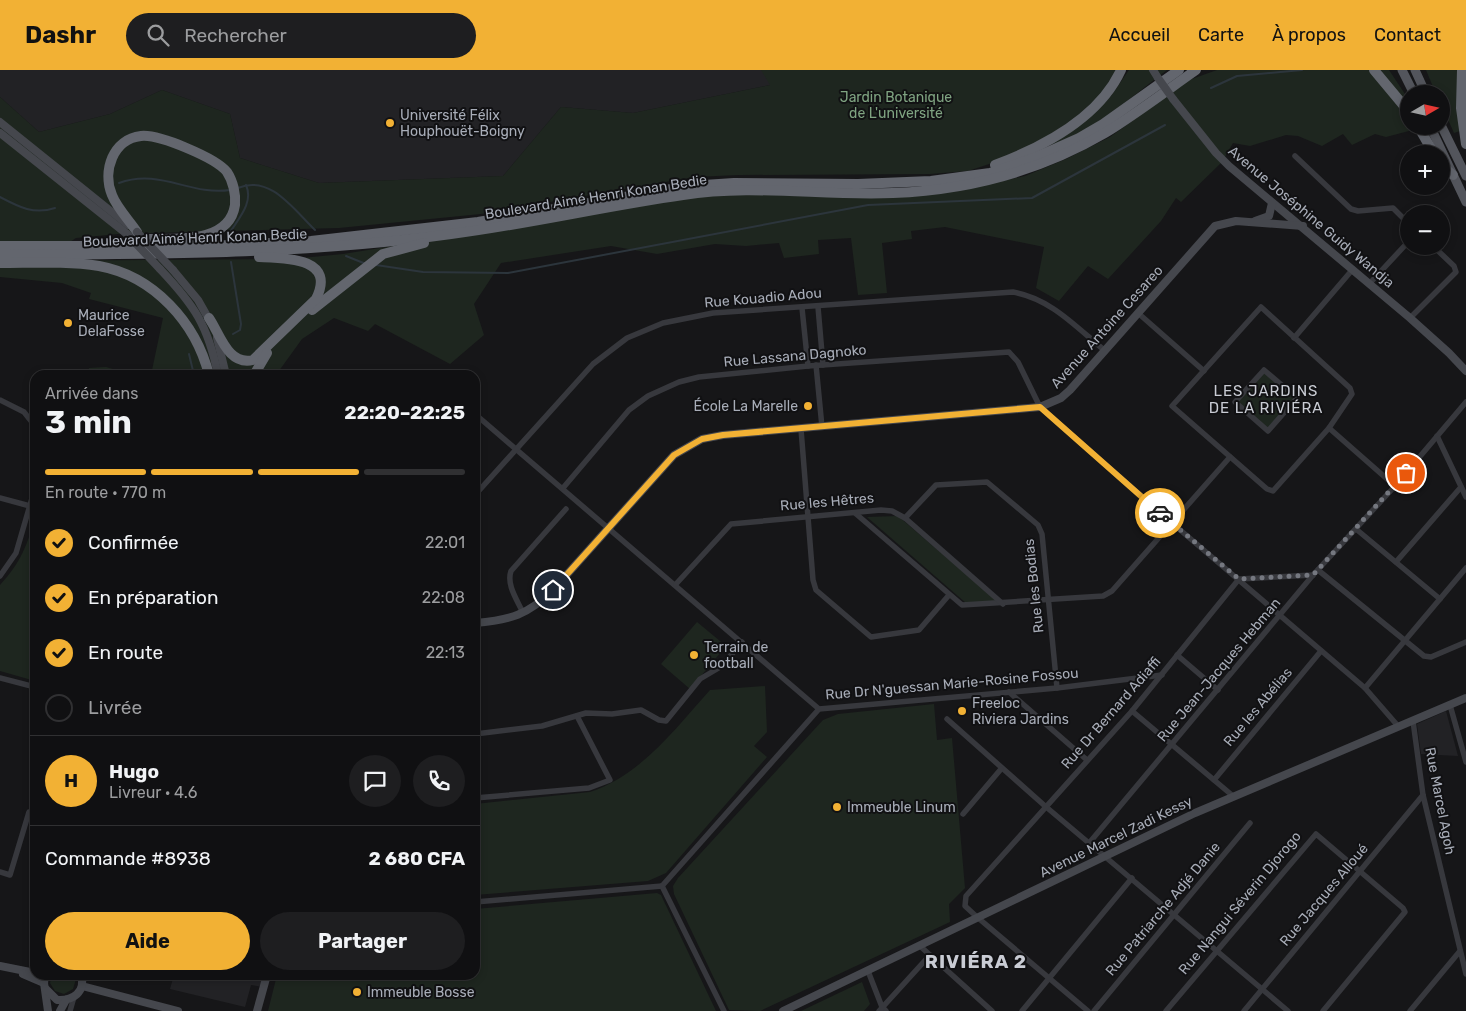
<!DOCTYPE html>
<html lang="fr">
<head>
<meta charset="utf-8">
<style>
  :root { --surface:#101012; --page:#1e1e20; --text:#f1f3f6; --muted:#9c9d9f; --line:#303032; --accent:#f2b134 }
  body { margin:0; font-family:Rubik,sans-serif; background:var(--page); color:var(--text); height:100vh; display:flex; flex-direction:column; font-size:19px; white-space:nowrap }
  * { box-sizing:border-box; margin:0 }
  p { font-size:16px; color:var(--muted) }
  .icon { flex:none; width:28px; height:28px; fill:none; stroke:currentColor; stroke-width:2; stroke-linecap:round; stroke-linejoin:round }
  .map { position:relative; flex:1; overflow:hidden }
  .sheet { position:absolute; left:30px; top:300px; width:450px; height:610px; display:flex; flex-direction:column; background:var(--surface); border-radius:15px; box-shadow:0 2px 8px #0003,0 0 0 1px var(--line) }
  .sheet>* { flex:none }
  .needle { width:32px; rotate:81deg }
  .tools { position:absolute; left:1400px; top:15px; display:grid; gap:10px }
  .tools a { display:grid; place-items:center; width:50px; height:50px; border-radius:50%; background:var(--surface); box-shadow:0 2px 8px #0003,0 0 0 1px var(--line); font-size:25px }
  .pin { position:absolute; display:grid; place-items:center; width:42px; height:42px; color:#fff; margin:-21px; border:2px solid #fff; border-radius:50%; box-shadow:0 1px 5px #0007 }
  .courier { position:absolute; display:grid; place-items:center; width:50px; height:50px; margin:-25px; border:4px solid #f2b134; border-radius:50%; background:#fff; color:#222; box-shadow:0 1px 6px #0007 }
  .headline em { font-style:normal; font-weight:700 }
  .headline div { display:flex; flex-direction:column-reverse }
  .headline { display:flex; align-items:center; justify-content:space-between; height:85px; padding:0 15px }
  h1 { font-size:32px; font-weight:700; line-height:38px }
  .bar { display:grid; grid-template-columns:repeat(4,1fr); gap:8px 5px; align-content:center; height:60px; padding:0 15px }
  .bar i { height:6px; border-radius:4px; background:var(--line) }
  .bar .on { background:var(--accent) }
  .bar p { grid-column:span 4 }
  .line { display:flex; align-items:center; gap:12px; padding:0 15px; border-top:1px solid var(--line) }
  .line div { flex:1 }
  .round { display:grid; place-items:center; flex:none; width:52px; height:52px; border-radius:26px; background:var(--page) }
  ol { padding:0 15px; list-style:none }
  li { display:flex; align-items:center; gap:15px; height:55px }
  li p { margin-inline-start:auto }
  li .icon { padding:5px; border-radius:50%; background:var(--accent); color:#111; stroke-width:4 }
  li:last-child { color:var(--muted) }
  li i { width:28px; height:28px; border:2px solid var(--line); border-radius:50% }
  .cta { display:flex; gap:10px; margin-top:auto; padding:10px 15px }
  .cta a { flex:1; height:58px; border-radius:30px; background:var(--accent); color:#111; font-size:20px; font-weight:700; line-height:58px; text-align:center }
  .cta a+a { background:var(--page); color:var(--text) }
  header { display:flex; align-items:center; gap:30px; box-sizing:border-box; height:70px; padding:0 25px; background:var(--accent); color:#111 }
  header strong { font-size:24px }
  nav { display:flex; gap:28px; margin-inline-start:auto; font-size:18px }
  .search { width:350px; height:45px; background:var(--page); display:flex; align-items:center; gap:12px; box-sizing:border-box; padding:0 18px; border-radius:28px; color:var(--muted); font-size:19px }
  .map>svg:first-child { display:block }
</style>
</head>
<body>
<header>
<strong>Dashr</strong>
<div class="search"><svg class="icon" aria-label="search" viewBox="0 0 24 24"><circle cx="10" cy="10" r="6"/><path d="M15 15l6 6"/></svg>Rechercher</div>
<nav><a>Accueil</a><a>Carte</a><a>À propos</a><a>Contact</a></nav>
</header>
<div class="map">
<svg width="1466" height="941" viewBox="0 0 1466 941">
  <rect width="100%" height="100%" fill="#161618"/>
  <g fill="#222225">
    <path d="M0,0H1085L770,15L633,43L561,37L503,106L319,113L240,88L230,44L162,20L110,44L39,62L0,27Z"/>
    <path d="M1446,641L1458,686L1421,684L1417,654Z"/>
    <path d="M174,905H267L263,917L251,915L245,937L170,919Z"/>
  </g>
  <g fill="#1e261f">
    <path d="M761,0H1117L1105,21L1074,49L1037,73L998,91L968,101L930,104L739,105L694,107L481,144L339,158L118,164L76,168L70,172L0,173V27L39,62L110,44L162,20L230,44L240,88L319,113L503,106L561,37L633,43L770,15Z"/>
    <path d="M1129,0H1167C1128,29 1088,67 1040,78L1096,41L1111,26Z"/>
    <path d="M1217,0H1389L1409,30V56L1424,57L1386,67L1375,64L1352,75L1343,64L1322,76L1298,66L1286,65L1250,76L1233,73L1222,92L1181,132L1176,128L1161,151L1108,209L1088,196L1059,231L1036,218L1044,177L945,157L911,161L912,169L882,173L887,223L858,225L851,168L818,170L819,184L784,188L779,173L746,176L715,174L657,184L611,176L501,193L474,234L484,265L450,294L375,254L368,261L334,248L302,269L276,305H151L163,248L89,229L91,223L62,213L0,207V191L291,189L343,184L574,147L697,124H860L983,115L1025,106L1066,89L1110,67L1189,10Z"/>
    <path d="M1426,0H1466V59L1454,63L1441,34V24H1436Z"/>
    <path d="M106,297L134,305H74L88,304L89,298Z"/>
    <path d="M1264,301L1295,329L1268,360L1237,332Z"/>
    <path d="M898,446L997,531L966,533L867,447Z"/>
    <path d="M35,447V611L0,601V515C21,492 27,476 35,447Z"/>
    <path d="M697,552L726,576L690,619L661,594Z"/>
    <path d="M765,616L767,662L754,676L767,687L666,803L648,811L475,825V734L590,722C641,705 675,659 710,620Z"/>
    <path d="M934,634L937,670L952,668L965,818L949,834L950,852L760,941L729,940L674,824L673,816L678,808L823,650L838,644Z"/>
    <path d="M657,823L661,825L716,941H268L277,905H475V839Z"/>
    <path d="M52,905H74L76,909L73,919L64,924L55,921L50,913Z"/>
    <path d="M862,912L870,934L864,941H801Z"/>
  </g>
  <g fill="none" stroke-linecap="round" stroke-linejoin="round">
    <g stroke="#2c353c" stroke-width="2">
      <path d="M1211,18L1237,6L1302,0"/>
      <path d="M119,113C160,98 190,126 230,120"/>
      <path d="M238,118C270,104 294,140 315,160"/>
      <path d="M0,127C19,137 34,145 55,138"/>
      <path d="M229,164C238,149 254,133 246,115"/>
      <path d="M346,186L366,194"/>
      <path d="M231,192L241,254L240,260L233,264"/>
      <path d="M376,195L423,202L508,203L868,135L1032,128L1165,55"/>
      <path d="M189,284L194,305"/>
    </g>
    <g stroke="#37383d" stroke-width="5.5">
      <path d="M1295,86L1351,139L1358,141L1393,138L1409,154"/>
      <path d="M1370,213L1409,171"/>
      <path d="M818,237L823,295"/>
      <path d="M1261,237L1350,318L1352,324L1329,358L1273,421L1267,419L1172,336Z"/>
      <path d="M802,238L808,296"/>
      <path d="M1138,243L1204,301"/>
      <path d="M1410,248L1456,202L1454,196L1433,176"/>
      <path d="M1294,268L1353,199"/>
      <path d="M807,286L822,285"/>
      <path d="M816,295L822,357"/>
      <path d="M1264,300L1297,328L1268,361L1235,332Z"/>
      <path d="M0,330L24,342L35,356"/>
      <path d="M475,344L819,639"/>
      <path d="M1329,358L1395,416"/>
      <path d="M801,359L813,510L816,520L871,567L919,560L949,525"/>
      <path d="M1437,366L1466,427"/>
      <path d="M563,418L629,340L648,326L679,312L699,307L808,296L1009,282L1018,292L1040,337L1172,453L1365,618L1398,656"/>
      <path d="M475,425L593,294L627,268L663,253L713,243L1013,222C1051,229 1075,256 1104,280"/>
      <path d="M0,428L30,436"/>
      <path d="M855,443L962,535L1103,526L1112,521L1230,387"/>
      <path d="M905,448L936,415L987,412L1038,455L1042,464L1057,618"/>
      <path d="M1356,459L1440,529"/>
      <path d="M1396,492L1461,417"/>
      <path d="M1318,500L1424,586L1431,587L1466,572"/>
      <path d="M0,506L16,483L35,418"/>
      <path d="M676,514L731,454L881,440L892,441L905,448L1003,534"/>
      <path d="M523,543C518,531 506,515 511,501L566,439"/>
      <path d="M1177,585L1218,620"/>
      <path d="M0,608L35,617"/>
      <path d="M1365,618L1466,498"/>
      <path d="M1009,622L1087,690"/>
      <path d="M1450,635L1466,692"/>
      <path d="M1132,641L1233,726"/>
      <path d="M947,649L1045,736L1288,941"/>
      <path d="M1413,651L1423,725L1466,904"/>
      <path d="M475,664L542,656L586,643L612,644L641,640L659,650L666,651L700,609L722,596L742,572"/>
      <path d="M1214,710L1321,581"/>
      <path d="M475,728L589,718L610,710L577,646"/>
      <path d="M963,744L1001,699"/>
      <path d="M1090,772L1313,505L1395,416L1466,332"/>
      <path d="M0,802L10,805L29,742"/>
      <path d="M662,816L819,639L1057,618L1162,605"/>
      <path d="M662,816L724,941"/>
      <path d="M475,832L662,816"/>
      <path d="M920,876L992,941"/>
      <path d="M868,901L882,937L886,941"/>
      <path d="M70,941L74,927"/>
      <path d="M879,941L930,885"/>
      <path d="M1022,941L1132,808"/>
      <path d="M1088,941L977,847L965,836L966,826L1132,641L1239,509L1313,505"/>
      <path d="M1094,941L1250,753"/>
      <path d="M1166,941L1316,764L1403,838L1405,842L1323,941"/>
      <path d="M1244,941L1423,725"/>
      <path d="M1410,941L1460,881"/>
    </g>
    <g stroke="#45474d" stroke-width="8">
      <path d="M1153,0L1158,8"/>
      <path d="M1173,29L1216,83L1229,96L1410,248L1449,283L1466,301"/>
      <path d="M0,52L128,155"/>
      <path d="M0,63L127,164"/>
      <path d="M1255,151L1269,146L1272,133"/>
      <path d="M160,199C194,235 208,255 218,305"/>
      <path d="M173,200L198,230L211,253"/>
      <path d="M217,268L226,305"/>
      <path d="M475,553C510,550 528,545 553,520L674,385L702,369L723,365L1040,337L1061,328L1070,320L1215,156L1236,151L1303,156"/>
      <path d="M0,896L35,903"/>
      <path d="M23,904L44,913"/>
      <path d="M45,905L44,913L48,941"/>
      <path d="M82,916L178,941"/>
      <path d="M46,919L57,930C73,931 86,922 81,905"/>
      <path d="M60,941L66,930"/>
      <path d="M257,941L267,905"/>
      <path d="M783,941L1195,743L1466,628"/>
    </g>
    <g stroke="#53555c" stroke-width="9">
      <path d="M1402,0L1414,24"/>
      <path d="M1415,0L1426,24"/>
      <path d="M1441,55L1466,106"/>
      <path d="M1430,56L1466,132"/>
    </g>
    <g stroke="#63666e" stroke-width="10">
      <path d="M1374,0L1409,42"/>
      <path d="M1462,0L1461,38L1466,74"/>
      <path d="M1418,56L1434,84"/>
      <path d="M995,95C1043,77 1099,48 1121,0"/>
      <path d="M1441,95L1453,105"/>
      <path d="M137,162C129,150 117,138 112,125C102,101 113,69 141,66C159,64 216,88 227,102C233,111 236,124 235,135C229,175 174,168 144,169"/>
      <path d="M0,176H209L311,171L478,152L689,116L734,113L858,114L931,111L990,103L1034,88L1079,68L1103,54L1179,0"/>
      <path d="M0,185C151,184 301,185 451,164C529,154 605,136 683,125C752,114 823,126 893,123C968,120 1040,101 1105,63C1136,44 1166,21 1196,0"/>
      <path d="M0,193C33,193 67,191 99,196C154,206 196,253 209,305"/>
      <path d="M312,240L383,184L424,173"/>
      <path d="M209,248C220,264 228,296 253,290L316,229C337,187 284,188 259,187"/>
      <path d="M254,305L267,283"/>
    </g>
    <g stroke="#45474d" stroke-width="8">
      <path d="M1158,8L1173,29"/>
      <path d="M137,162L173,200"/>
      <path d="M127,164L160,199"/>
    </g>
  </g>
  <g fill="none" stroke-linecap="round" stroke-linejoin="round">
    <path stroke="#757880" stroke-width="5" stroke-dasharray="0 9" d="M1160,443L1239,509L1313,505L1406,403"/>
    <path stroke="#f2b134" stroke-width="6" d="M553,520L674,385L702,369L723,365L1040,337L1160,443"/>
  </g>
  <g fill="#f2b134" stroke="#111113" stroke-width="2">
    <circle cx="390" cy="53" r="5"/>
    <circle cx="68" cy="253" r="5"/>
    <circle cx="808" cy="336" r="5"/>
    <circle cx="694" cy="585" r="5"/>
    <circle cx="962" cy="641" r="5"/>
    <circle cx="837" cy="737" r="5"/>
    <circle cx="357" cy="922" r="5"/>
  </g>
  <g text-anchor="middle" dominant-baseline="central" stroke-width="4" stroke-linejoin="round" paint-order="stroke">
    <g font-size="14" fill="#7fa381" stroke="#111113">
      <text x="896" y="27">Jardin Botanique<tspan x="896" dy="16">de L'université</tspan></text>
    </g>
    <g font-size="14" fill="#a8adb8" stroke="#111113" text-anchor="start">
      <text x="400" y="45">Université Félix<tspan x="400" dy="16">Houphouët-Boigny</tspan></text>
      <text x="78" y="245">Maurice<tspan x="78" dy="16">DelaFosse</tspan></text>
      <text x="798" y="336" text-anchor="end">École La Marelle</text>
      <text x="704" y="577">Terrain de<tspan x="704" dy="16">football</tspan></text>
      <text x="972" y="633">Freeloc<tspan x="972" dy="16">Riviera Jardins</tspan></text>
      <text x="847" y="737">Immeuble Linum</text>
      <text x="367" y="922">Immeuble Bosse</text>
    </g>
    <g font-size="14" fill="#a8adb8" stroke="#111113">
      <text transform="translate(596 127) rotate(-9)">Boulevard Aimé Henri Konan Bedie</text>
      <text transform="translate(1311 147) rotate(40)">Avenue Joséphine Guidy Wandja</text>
      <text transform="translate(195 168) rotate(-2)">Boulevard Aimé Henri Konan Bedie</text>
      <text transform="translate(763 228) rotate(-5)">Rue Kouadio Adou</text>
      <text transform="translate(1107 257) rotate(-48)">Avenue Antoine Cesareo</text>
      <text transform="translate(795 286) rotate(-5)">Rue Lassana Dagnoko</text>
      <text transform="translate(827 432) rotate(-5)">Rue les Hêtres</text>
      <text transform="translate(1034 516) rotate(-96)">Rue les Bodias</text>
      <text transform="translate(1219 600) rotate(-50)">Rue Jean-Jacques Hebman</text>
      <text transform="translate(952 614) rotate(-5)">Rue Dr N'guessan Marie-Rosine Fossou</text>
      <text transform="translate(1258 637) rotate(-50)">Rue les Abélias</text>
      <text transform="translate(1111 643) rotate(-49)">Rue Dr Bernard Adiaffi</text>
      <text transform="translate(1440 731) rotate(79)">Rue Marcel Agoh</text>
      <text transform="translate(1116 767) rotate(-26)">Avenue Marcel Zadi Kessy</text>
      <text transform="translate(1324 825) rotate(-50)">Rue Jacques Alloué</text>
      <text transform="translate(1240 833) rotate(-50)">Rue Nangui Séverin Djorogo</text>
      <text transform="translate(1163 839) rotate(-50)">Rue Patriarche Adjé Danie</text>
    </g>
    <g font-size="15" letter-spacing="1" fill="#c9ccd4" stroke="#111113">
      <text x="1266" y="321">LES JARDINS<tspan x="1266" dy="17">DE LA RIVIÉRA</tspan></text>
    </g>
    <g font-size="19" font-weight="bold" letter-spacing="1" fill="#c9ccd4" stroke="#111113">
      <text x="976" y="891">RIVIÉRA 2</text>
    </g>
  </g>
</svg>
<div class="tools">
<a><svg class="needle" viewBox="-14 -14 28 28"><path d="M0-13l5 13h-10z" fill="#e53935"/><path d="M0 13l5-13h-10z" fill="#9c9d9f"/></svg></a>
<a>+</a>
<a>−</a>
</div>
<div class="pin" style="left:1406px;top:403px;background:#ea580c"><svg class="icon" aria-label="bag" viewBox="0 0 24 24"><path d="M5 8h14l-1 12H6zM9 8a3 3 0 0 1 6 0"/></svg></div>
<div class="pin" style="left:553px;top:520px;background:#1f2937"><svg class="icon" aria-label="home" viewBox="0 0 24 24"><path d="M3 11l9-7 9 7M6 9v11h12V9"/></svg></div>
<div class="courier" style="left:1160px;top:443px"><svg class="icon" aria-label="car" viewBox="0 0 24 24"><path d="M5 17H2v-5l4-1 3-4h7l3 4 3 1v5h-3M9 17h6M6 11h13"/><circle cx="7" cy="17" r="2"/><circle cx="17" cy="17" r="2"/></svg></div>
<section class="sheet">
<div class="headline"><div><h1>3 min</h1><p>Arrivée dans</p></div><em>22:20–22:25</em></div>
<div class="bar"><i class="on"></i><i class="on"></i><i class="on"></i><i></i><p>En route · 770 m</p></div>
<ol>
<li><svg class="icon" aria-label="check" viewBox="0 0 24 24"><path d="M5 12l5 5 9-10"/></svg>Confirmée<p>22:01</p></li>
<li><svg class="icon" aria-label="check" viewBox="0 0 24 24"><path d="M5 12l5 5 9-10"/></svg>En préparation<p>22:08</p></li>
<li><svg class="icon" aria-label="check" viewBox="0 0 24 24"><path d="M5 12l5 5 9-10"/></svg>En route<p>22:13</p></li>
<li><i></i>Livrée</li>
</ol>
<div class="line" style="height:90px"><b class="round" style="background:var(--accent);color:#111">H</b><div><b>Hugo</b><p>Livreur · 4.6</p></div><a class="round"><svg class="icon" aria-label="chat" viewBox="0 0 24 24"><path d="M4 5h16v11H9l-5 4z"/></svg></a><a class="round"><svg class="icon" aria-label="phone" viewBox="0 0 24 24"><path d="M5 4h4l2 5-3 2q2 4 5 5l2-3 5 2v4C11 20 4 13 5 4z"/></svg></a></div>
<div class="line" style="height:65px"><div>Commande #8938</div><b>2 680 CFA</b></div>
<div class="cta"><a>Aide</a><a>Partager</a></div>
</section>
</div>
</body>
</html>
